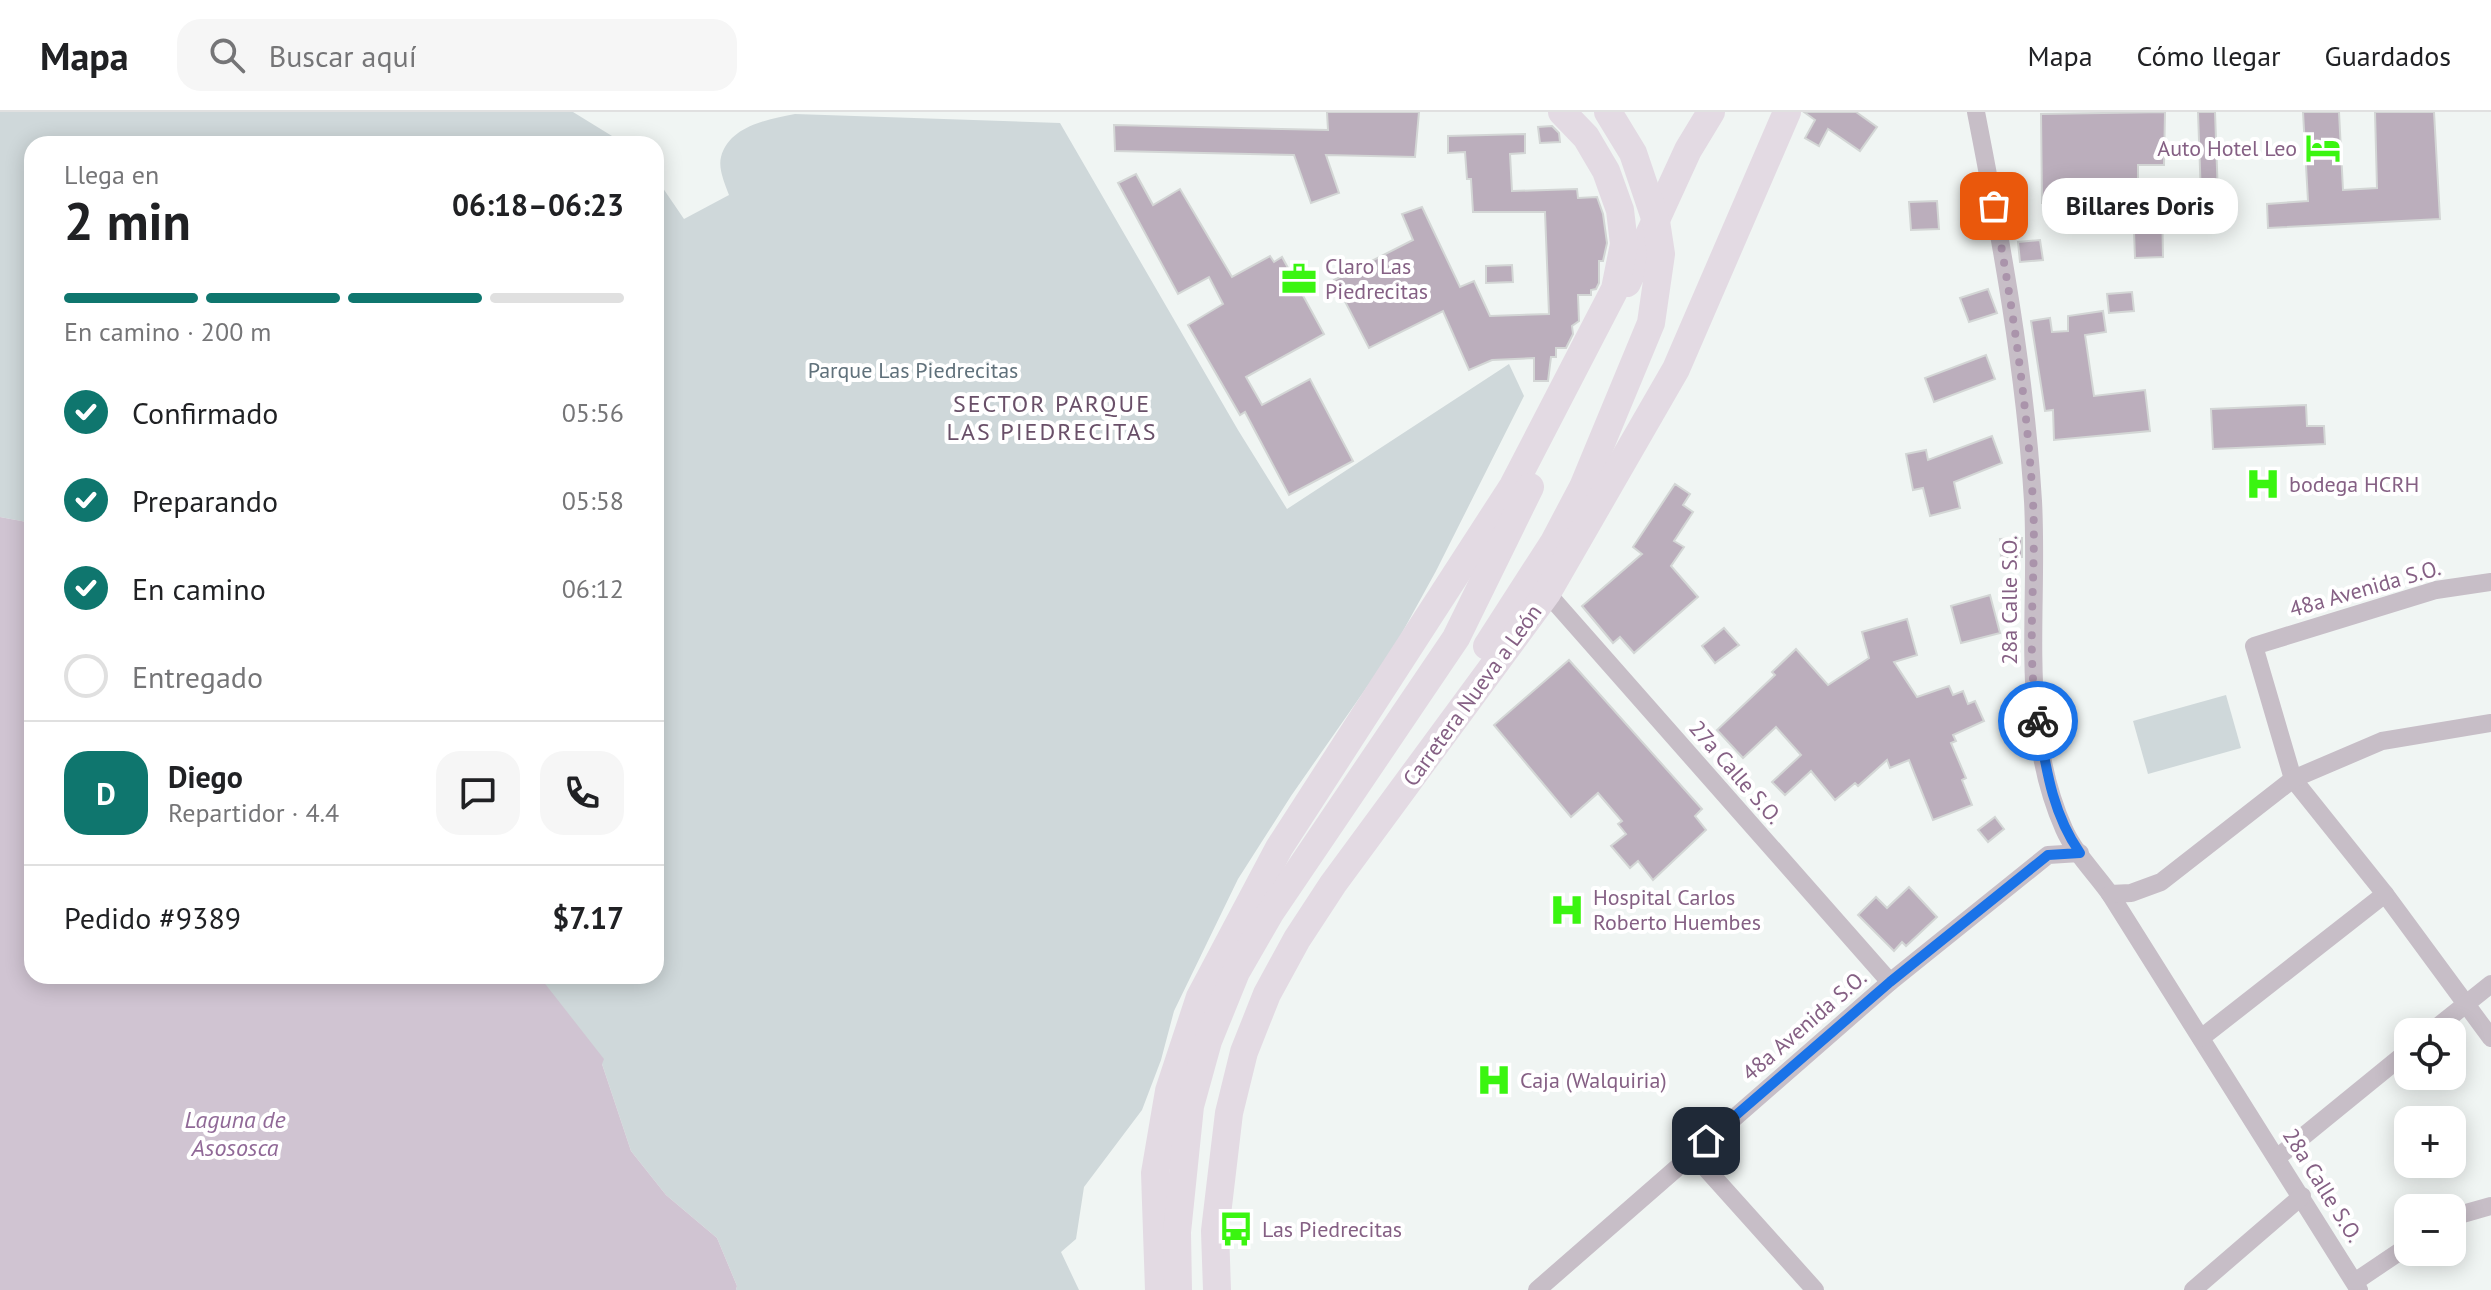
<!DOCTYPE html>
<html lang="es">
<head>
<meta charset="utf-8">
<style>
  :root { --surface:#fff; --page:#f6f6f6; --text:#202124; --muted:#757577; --line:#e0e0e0; --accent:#0f766e }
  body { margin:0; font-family:"PT Sans",sans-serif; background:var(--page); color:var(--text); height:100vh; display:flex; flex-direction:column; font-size:30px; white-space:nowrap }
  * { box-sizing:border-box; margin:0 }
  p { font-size:26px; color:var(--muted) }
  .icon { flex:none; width:44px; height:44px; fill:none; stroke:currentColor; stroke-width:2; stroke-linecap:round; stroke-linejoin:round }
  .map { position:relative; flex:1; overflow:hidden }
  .side { position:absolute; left:24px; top:24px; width:640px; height:848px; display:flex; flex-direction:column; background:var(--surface); border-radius:24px; box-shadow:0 4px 20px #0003 }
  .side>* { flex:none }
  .controls { position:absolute; left:2394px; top:906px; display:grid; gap:16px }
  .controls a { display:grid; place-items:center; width:72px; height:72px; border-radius:16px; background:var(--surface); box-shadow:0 4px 20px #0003; font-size:40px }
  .pin { position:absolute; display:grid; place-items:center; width:68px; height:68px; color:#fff; margin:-34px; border-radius:16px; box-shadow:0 4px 12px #0006 }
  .courier { position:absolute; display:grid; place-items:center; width:80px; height:80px; margin:-40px; border:6px solid #1a73e8; border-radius:50%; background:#fff; color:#222; box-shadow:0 2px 10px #0007 }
  .bubble { position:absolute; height:56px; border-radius:24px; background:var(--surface); box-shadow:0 4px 20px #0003; font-size:26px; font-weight:600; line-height:56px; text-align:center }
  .overview em { font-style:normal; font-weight:600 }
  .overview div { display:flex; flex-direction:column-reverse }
  .overview { display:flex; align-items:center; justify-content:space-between; height:136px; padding:0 40px }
  h1 { font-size:52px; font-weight:600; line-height:60px }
  .bar { display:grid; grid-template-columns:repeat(4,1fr); gap:12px 8px; align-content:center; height:96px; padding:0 40px }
  .bar i { height:10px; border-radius:6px; background:var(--line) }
  .bar .current { background:var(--accent) }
  .bar p { grid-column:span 4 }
  .line { display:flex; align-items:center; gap:20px; padding:0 40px; border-top:2px solid var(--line) }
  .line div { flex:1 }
  .round { display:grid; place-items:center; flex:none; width:84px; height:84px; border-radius:24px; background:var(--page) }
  ol { padding:0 40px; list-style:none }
  li { display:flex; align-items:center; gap:24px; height:88px }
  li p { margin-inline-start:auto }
  li .icon { padding:8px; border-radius:50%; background:var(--accent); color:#fff; stroke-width:4 }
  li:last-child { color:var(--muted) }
  li i { width:44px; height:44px; border:4px solid var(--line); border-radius:50% }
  header { display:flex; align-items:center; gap:48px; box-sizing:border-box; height:112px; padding:0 40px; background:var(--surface); border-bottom:2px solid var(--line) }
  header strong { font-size:38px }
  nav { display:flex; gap:44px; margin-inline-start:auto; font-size:28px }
  .search { width:560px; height:72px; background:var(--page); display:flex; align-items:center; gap:20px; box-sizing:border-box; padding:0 28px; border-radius:24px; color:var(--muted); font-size:30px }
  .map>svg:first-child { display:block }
</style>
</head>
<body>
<header>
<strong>Mapa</strong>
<div class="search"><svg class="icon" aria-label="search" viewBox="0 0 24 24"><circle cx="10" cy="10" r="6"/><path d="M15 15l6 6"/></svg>Buscar aquí</div>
<nav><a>Mapa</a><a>Cómo llegar</a><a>Guardados</a></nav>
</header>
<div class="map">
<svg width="2491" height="1178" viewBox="0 0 2491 1178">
  <rect width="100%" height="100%" fill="#f0f5f3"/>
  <g fill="#cfd8da">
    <path d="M0,0H573L625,32H32V411L0,405Z"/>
    <path d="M795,2L1060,11L1238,318L1287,397L1509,252L1524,284L1436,459L1392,539L1291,684L1238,767L1174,899L1161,948L1142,998L1084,1075L1076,1127L1061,1140L1079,1178H736L737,1174L717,1126L666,1083L631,1039L602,952L539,864H656V66L684,107L729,83C725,72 718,57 721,45C729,14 769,7 795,2Z"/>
    <path d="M2226,583L2241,636L2148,662L2133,609Z"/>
  </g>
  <path fill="#d0c4d2" d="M0,405L32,411V864H539L604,947L602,952L631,1039L666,1083L717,1126L737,1174L736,1178H0Z"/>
  <g fill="#bbaebc" stroke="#d3d6d5" stroke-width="2">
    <path d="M1327,0H1419L1415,45L1326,43L1339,81L1311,91L1294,43L1115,39L1114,13L1328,18Z"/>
    <path d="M1804,0H1856L1877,15L1860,39L1828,17L1819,34L1805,26L1815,8Z"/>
    <path d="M2165,0L2164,53H2138V76L2066,78V91H2042L2041,2Z"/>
    <path d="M2198,0H2215L2218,84L2201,85Z"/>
    <path d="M2303,0H2339L2343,78L2377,76L2375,0H2434L2440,107L2268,116L2267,92L2308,89Z"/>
    <path d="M1552,14L1559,21L1560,30L1540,31L1538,15Z"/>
    <path d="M1525,22V41L1510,42L1512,79L1577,77L1578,86L1597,85L1603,102L1607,131L1603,149H1599V171L1596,177L1591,178V183H1578L1579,209L1572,214L1573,222L1566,236H1556V245H1551L1548,269H1534V246L1492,248L1469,258L1443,199L1369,236L1334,168L1413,128L1402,102L1422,95L1460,175L1474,169L1490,204L1549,202L1545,100H1473L1471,67H1467L1465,40L1448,41V24Z"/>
    <path d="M1136,62L1153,93L1180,77L1232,165L1270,144L1274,150L1282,145L1324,222L1246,265L1262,293L1310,267L1353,349L1289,383L1245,300L1240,303L1188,213L1223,192L1209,165L1178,182L1118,71Z"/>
    <path d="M1937,89L1939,117L1911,118L1909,90Z"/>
    <path d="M2162,91L2163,145L2135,146L2133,92Z"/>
    <path d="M2040,128L2043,148L2020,150L2018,130Z"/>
    <path d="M1512,153L1513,170L1486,171V154Z"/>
    <path d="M1988,177L1997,201L1969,210L1960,186Z"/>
    <path d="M2132,180L2134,199L2109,201L2107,182Z"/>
    <path d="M2103,199L2106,220L2085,223L2094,284L2145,278L2150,319L2054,328L2053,298L2045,299L2031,209L2050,206L2052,220L2068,219V204Z"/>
    <path d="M1986,243L1995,267L1934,290L1925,266Z"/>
    <path d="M2306,293L2307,314H2324L2325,332L2213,337L2211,297Z"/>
    <path d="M1992,324L2002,351L1954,370L1960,396L1930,404L1923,376L1913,378L1906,342L1926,338L1928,348Z"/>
    <path d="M1675,372L1690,382L1683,393L1693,400L1674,429L1684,435L1671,454L1698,485L1634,541L1620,525L1613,531L1582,494L1642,442L1633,435Z"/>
    <path d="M2022,426V445L2001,446L2000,427Z"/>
    <path d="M1990,483L2000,521L1961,531L1951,494Z"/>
    <path d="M1907,507L1917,543L1894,550L1917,585L1949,574L1953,583L1963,579L1968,592L1975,589L1984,609L1953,623L1956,629L1951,631L1966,666L1962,668L1972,693L1933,708L1909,648L1890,656L1887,648L1858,674L1855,671L1835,688L1811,659L1785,683L1772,670L1801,643L1776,615L1743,646L1717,618L1775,563L1772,560L1796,537L1828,573L1869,546L1862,520Z"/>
    <path d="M1724,516L1739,533L1715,551L1702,534Z"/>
    <path d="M1569,548L1702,697L1695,704L1706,718L1653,768L1638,749L1630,756L1611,734L1626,722L1618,712L1622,709L1598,681L1571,705L1494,613Z"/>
    <path d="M1995,705L2004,717L1988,730L1978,718Z"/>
    <path d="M1909,775L1937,805L1906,834L1902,830L1894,839L1858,803L1876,785L1887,796Z"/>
  </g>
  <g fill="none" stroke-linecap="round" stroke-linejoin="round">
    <g stroke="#c7bec7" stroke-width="18">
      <path d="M1976,0C2001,128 2025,258 2033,389C2039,498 2018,614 2064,717C2074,740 2095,761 2110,782L2359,1178"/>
      <path d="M2491,470L2436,478L2254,534L2293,667L2385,782L2491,926"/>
      <path d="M1547,481L1890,870"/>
      <path d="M2110,782L2131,781L2161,770L2293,667L2382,629L2491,611"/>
      <path d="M2431,920L2491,872"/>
      <path d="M2201,926L2385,782"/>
      <path d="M1692,1041L1815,1178"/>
      <path d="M2278,1045L2408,939"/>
      <path d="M2452,1105L2491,1094"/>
      <path d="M2356,1169L2408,1134"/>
      <path d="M1537,1178L1890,870L2048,743L2080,741"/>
      <path d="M2193,1178L2302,1084"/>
    </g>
    <g stroke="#e3dae3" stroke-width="28">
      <path d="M1627,171L1688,38L1711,0"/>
      <path d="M1487,534L1554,430L1583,375L1651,211L1661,142L1656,109L1633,41L1608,0"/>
      <path d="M1159,1178L1155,1061L1169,979L1200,885L1279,736L1513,374L1615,177L1624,132L1620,98L1606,59L1586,25L1562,0"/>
      <path d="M1178,1178L1177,1120L1190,994L1208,929L1236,860L1270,801L1456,526L1530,375"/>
      <path d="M1217,1178L1215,1119L1229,1001L1244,940L1267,882L1297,827L1333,772L1547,481L1676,257L1787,0"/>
    </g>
  </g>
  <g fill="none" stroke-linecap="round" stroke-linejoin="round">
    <path stroke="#aa94ab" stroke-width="8" stroke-dasharray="0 14.4" d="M1994,94C2012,191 2027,291 2033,390C2037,462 2025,536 2038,609"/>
    <path stroke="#1a73e8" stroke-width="10" d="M1706,1029L1890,870L2048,743L2080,741C2052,701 2046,656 2038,609"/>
  </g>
  <defs>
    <g id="hotel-bare" transform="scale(2.76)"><path d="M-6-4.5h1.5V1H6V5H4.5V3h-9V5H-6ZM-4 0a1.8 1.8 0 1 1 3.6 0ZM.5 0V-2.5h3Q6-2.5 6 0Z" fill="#3af510" stroke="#fff" stroke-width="2.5" paint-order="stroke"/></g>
    <g id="office-bare" transform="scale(2.76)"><path d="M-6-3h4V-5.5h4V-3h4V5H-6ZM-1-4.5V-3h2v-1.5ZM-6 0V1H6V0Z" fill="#3af510" stroke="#fff" stroke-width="2.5" paint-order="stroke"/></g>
    <g id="hospital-bare" transform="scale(2.76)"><path d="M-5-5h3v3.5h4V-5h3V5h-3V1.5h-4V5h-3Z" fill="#3af510" stroke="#fff" stroke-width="2.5" paint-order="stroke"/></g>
    <g id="bus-bare" transform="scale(2.76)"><path d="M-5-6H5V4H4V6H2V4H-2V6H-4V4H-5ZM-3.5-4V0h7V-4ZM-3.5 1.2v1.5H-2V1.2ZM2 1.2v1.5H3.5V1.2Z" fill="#3af510" stroke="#fff" stroke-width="2.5" paint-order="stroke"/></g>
  </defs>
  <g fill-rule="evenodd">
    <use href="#hotel-bare" x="2323" y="36"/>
    <use href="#office-bare" x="1299" y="167"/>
    <use href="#hospital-bare" x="2263" y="372"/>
    <use href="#hospital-bare" x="1567" y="798"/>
    <use href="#hospital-bare" x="1494" y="968"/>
    <use href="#bus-bare" x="1236" y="1117"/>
  </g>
  <g text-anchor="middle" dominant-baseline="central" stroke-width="8" stroke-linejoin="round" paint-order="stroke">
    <g font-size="22" fill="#856084" stroke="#fff" text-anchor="start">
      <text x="2297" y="36" text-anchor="end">Auto Hotel Leo</text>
      <text x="1325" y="154">Claro Las<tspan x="1325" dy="25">Piedrecitas</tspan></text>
      <text x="2289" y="372">bodega HCRH</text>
      <text x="1593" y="785">Hospital Carlos<tspan x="1593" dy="25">Roberto Huembes</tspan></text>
      <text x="1520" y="968">Caja (Walquiria)</text>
      <text x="1262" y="1117">Las Piedrecitas</text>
    </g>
    <g font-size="22" fill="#60717b" stroke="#fff">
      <text x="913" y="258">Parque Las Piedrecitas</text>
    </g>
    <g font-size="22" fill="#856084" stroke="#fff">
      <text transform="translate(2365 476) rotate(-16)">48a Avenida S.O.</text>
      <text transform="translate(2009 488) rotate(-90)">28a Calle S.O.</text>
      <text transform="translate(1472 583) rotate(-54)">Carretera Nueva a León</text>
      <text transform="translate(1736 660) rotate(49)">27a Calle S.O.</text>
      <text transform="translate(1804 913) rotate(-41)">48a Avenida S.O.</text>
      <text transform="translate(2323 1073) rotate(58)">28a Calle S.O.</text>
    </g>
    <g font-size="24" letter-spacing="2" fill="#694f68" stroke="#fff">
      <text x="1052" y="291">SECTOR PARQUE<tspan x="1052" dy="28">LAS PIEDRECITAS</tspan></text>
    </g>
    <g font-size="24" font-style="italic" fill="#906997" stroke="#fff">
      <text x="235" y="1007">Laguna de<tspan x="235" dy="28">Asososca</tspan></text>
    </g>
  </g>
</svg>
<div class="controls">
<a><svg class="icon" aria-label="locate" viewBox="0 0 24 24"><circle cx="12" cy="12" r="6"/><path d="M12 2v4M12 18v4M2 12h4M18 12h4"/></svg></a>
<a>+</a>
<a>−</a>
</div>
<div class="pin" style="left:1994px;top:94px;background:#ea580c"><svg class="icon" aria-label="bag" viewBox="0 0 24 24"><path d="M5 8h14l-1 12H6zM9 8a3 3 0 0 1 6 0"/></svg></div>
<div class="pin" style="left:1706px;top:1029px;background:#1f2937"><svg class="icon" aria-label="home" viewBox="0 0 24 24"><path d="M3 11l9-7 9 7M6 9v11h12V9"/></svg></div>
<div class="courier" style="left:2038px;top:609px"><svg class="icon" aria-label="bike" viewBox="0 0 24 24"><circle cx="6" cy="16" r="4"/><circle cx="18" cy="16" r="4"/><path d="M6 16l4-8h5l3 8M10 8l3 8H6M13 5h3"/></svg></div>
<div class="bubble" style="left:2042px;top:66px;width:196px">Billares Doris</div>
<section class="side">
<div class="overview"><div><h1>2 min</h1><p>Llega en</p></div><em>06:18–06:23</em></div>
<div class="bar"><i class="current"></i><i class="current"></i><i class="current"></i><i></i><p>En camino · 200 m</p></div>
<ol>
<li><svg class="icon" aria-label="check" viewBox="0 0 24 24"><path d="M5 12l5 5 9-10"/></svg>Confirmado<p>05:56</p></li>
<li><svg class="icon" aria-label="check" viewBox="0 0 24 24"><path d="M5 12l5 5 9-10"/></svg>Preparando<p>05:58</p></li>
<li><svg class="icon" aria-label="check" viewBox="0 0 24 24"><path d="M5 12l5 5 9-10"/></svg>En camino<p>06:12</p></li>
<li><i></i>Entregado</li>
</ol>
<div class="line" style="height:144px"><b class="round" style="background:var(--accent);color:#fff">D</b><div><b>Diego</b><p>Repartidor · 4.4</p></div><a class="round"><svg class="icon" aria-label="chat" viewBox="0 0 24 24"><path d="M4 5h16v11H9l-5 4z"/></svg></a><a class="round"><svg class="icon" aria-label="phone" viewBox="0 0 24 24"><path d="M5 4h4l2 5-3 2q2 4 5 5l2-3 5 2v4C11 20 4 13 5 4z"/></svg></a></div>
<div class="line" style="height:104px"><div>Pedido #9389</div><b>$7.17</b></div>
</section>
</div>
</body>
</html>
